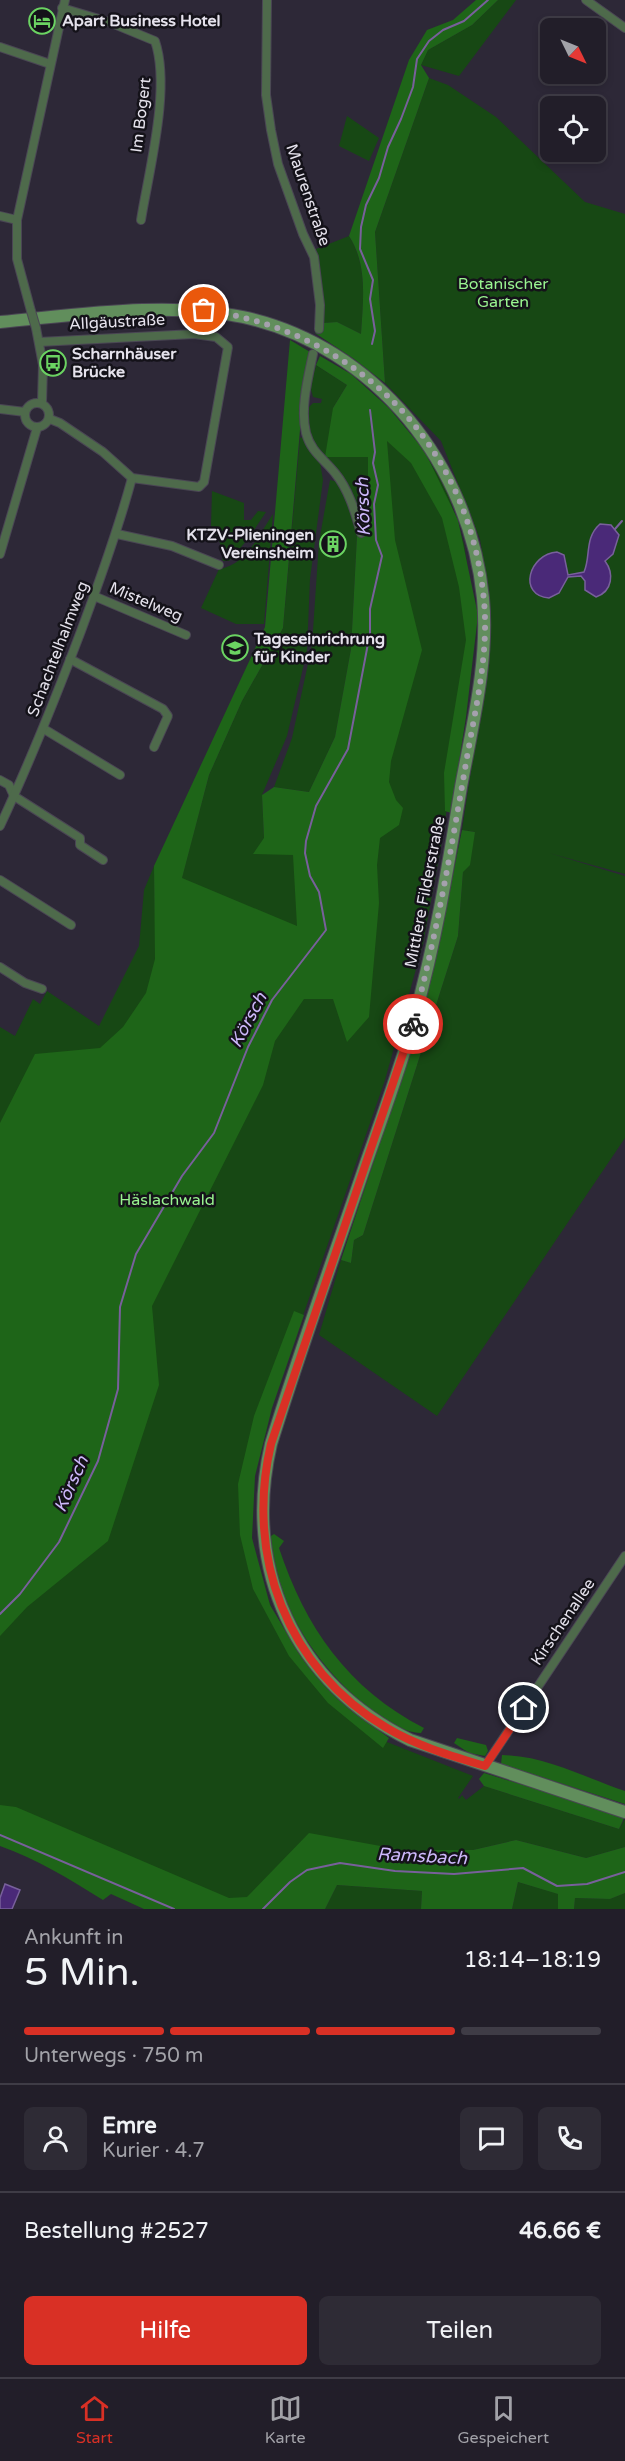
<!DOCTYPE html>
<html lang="de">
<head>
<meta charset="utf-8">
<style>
  :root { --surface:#221e29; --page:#2e2b35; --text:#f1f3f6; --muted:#a2a2a8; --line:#3f3c46; --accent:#d93025 }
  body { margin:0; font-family:"Varela Round",sans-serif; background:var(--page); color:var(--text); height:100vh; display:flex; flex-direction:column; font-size:22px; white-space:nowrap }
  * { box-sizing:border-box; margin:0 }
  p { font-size:20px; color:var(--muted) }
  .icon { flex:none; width:33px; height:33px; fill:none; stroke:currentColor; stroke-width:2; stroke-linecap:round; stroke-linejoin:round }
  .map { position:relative; height:1909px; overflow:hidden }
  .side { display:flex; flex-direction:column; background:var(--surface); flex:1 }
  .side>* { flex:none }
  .needle { width:39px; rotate:133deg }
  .fabs { position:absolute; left:540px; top:18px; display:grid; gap:12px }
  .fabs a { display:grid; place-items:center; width:66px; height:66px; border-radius:9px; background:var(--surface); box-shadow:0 3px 9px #0003,0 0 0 2px var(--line); font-size:30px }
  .pin { position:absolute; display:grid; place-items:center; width:51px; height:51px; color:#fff; margin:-26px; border:3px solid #fff; border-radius:50%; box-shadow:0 2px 6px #0007 }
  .courier { position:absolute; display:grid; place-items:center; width:60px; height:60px; margin:-30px; border:4px solid #d93025; border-radius:50%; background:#fff; color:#222; box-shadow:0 2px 8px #0007 }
  .overview em { font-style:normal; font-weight:600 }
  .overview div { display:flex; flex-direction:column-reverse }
  .overview { display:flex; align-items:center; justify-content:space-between; height:102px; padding:0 24px }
  h1 { font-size:39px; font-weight:600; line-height:45px }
  .bar { display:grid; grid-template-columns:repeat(4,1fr); gap:9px 6px; align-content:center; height:72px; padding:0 24px }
  .bar i { height:8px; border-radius:4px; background:var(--line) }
  .bar .current { background:var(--accent) }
  .bar p { grid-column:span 4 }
  .line { display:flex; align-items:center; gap:15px; padding:0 24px; border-top:2px solid var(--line) }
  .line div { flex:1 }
  .round { display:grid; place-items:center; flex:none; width:63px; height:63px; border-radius:9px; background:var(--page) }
  .primary-button { display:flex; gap:12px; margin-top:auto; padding:12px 24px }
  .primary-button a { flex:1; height:69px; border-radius:9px; background:var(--accent); color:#fff; font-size:24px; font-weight:600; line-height:69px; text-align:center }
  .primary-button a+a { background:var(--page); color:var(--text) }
  .menu { display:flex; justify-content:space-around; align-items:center; height:84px; border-top:2px solid var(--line); background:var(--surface); font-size:16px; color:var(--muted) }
  .menu a { display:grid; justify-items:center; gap:3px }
  .menu .current { color:var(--accent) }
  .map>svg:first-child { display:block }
</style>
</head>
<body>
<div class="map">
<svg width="625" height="1909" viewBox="0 0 625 1909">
  <rect width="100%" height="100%" fill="#2d2837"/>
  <g fill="#174814">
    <path d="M498,0H516L459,76L421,65L428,50L472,25Z"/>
    <path d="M429,78L448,85L496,117L585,202L625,214V874L549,853L625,876V1138L437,1416L319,1335L341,1260L351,1263L354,1240L363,1235L458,936L463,872L475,832L462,830L489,652V595L480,539L441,441L385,383L375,232Z"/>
    <path d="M347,116L379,138L369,161L339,146Z"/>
    <path d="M349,236C368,266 363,302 361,334L337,322L323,323L316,249Z"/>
    <path d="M316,365L347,385L333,408L348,407L423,450L446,487L464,544L471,591L468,646L444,830L423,944L385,1080L266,1422L248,1495L247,1541L280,1631L319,1683L346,1710L387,1742L473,1776L458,1798L459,1799L462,1795L466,1800L484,1786L619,1829L625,1819V1847L586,1858L516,1840L473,1850H435L426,1864L317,1869L261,1909H181L0,1832V1027L15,1036L33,999L40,1004L47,991L99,1026L139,946L144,890L154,866L155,917L182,877L209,775L242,701L283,628L300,438L305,436L320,463L323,480L310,579L307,651L287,736L262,795L264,838L289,854L337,738L353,648L364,568L357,510L319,454L310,433L308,408L313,403H321L322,399L313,397L310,386Z"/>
    <path d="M330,480L338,482L352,512L357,536L351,649L335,737L309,792L274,787L292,738L312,645L319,542Z"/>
    <path d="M212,491L244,503V520H251L258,511L266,512L248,539L229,561H223L220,543L211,526Z"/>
    <path d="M273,514L264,624H236L201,608L219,569C246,565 258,536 273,514Z"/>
    <path d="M518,1882L559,1894L558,1909H512Z"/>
    <path d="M337,1885L422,1891L421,1909H325Z"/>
    <path d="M625,1893V1909H574L575,1898L610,1899Z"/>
  </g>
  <g fill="#1e6518">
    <path d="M476,0H498L472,25L428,50L421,65L429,78L375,232L385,383L354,359L315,333L323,323L337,322L361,334C363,301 368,265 349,236L409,60L427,30L453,20Z"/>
    <path d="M290,340L310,352L301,418L283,628L242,701L209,775L182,878L297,926L293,855L253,854L264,838L262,795L274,787L309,792L335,737L351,649L357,536L352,512L368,503V457H325L333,408L347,385L316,365L320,356L351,374L389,408L424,450L458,520L478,615L466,717L451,813L445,811L444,773L466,640L459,587L442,518L411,463L387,441L395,540L422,650L391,761L389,782L396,800L403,808L399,825L380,838L377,865L379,903L369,1017L347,1042L333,999H304L275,1041L263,1085L152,1306L159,1385L108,1541L27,1607L0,1636V1123L35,1054L100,1048L123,1027L146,993L155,959L154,866L265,627Z"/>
    <path d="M462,830L475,832L470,865L463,872L458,936L363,1235L354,1240L351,1263L341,1260L416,1034L440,938Z"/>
    <path d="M294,1311L304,1315L272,1408L255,1476L252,1538L270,1605L300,1655L339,1700L389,1738L383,1748L328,1703L289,1656L253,1589L240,1535L238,1484L254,1416Z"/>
    <path d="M274,1534L284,1541L279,1548C305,1627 348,1689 424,1728L421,1733C400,1732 381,1718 365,1705C314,1663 277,1604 268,1538Z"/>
    <path d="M457,1738L486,1745L488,1751L485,1756L469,1753L454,1743Z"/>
    <path d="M502,1755C547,1756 583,1777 625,1791V1804L501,1764Z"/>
    <path d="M484,1773L625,1816L619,1829L484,1786L479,1779Z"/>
    <path d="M0,1805L16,1807L229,1898L247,1897L309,1833L397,1849L400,1864H425L435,1850H473L516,1840L586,1858L625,1847V1893L610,1899L575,1898L574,1909H558V1894L518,1882L512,1909H421L422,1891L337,1885L325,1909H144L111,1894L103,1900C69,1879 37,1859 0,1846Z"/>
  </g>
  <g fill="#4a2978" stroke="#78609b" stroke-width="1.5">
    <path d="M600,524L611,525L619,535L613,554L605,561C614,573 613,591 596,597L585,590V581L581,576L568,577L559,593L549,598C517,595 529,554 557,552L564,555L568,575L584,572C591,557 584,538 600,524Z"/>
    <path d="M5,1884L20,1890L12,1909H0V1898Z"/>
  </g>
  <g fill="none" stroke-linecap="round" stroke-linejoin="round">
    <g stroke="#78609b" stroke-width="2">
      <path d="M372,344L375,331L370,299L373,280L360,249L361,227L366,205L379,178L388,147L401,119L413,87L417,59L429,41L443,30L464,21L488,0"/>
      <path d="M615,529L622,521"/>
      <path d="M0,1614L20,1594L59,1542L98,1461L118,1389L120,1307L136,1254L182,1176L214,1133L248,1047L272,1000L326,930L319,892L310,876L305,853L306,841L316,806L348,749L370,633V609L382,556L376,540L374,504L378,485L373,463L375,452L370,410"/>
      <path d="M0,1835L174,1909"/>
      <path d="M263,1909L290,1882L307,1870L340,1863L395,1871L454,1874L523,1868L557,1886L587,1884L625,1872"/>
    </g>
    <g stroke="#4a4654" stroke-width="10">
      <g id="minor">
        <path d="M267,0L266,95L271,130L278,164L303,234L314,257L320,305L319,329"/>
        <path d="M586,0L625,28"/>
        <path d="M62,8L109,22L155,41C171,88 149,170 141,220"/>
        <path d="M0,47L50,64"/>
        <path d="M0,216L17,220"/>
        <path d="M31,311L17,259V220L65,0"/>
        <path d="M36,328L43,365L42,403"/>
        <path d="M39,342L194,334L216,337L228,347L204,482L199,487L132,478L103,452L60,423L50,419"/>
        <path d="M313,354C308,378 300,409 306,433C311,452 324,459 335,473C349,490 355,512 361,533"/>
        <circle cx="37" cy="415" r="12"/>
        <path d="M0,409L25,412"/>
        <path d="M117,534L172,546L219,565"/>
        <path d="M0,554L37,428"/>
        <path d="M94,596L186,635"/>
        <path d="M70,659L163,709L168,716L154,747"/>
        <path d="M44,729L120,775"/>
        <path d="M0,780L9,785L14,796L80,838V845L103,860"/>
        <path d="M0,826C30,762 56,697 81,631C100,580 118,530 132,478"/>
        <path d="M0,880L71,925"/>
        <path d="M0,967L25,983L42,989"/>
        <path d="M485,1766L625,1556"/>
      </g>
    </g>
    <g stroke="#4a4654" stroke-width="14">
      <path id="secondary" d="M0,322C77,315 167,301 243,317C376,346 470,466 483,598C489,661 472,726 461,787C448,867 435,947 412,1026C399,1072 382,1117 366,1163C334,1257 300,1350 271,1444C242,1570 295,1683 410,1740L625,1812"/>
    </g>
    <use href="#minor" stroke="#4e6a4b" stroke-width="8"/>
    <use href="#secondary" stroke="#618e5c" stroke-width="12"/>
    <g stroke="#4a4654" stroke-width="10" stroke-linecap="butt">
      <path id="minor-bridge" d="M31,311L36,328"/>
    </g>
    <use href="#minor-bridge" stroke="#4e6a4b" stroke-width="8"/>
  </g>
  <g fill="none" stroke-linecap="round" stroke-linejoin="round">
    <path stroke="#a5a1ad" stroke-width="6" stroke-dasharray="0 10.8" d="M204,310C358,331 470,445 484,601C489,655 475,710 466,763C451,850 436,938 413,1024"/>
    <path stroke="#d93025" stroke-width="8" d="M413,1024L271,1444C245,1555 286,1669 387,1728C417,1746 452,1756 485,1766L524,1708"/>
  </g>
  <defs>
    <g id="hotel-ring" transform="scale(1.35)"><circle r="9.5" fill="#141219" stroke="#6bd362" stroke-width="1.5"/><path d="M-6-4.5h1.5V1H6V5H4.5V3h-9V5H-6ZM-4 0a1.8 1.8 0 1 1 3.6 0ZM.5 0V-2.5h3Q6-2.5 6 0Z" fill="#6bd362"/></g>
    <g id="bus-ring" transform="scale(1.35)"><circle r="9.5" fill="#141219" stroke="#6bd362" stroke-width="1.5"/><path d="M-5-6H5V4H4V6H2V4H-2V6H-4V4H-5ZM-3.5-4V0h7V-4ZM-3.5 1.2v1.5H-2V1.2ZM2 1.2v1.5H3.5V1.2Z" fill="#6bd362"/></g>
    <g id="building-ring" transform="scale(1.35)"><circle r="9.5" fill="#141219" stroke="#6bd362" stroke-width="1.5"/><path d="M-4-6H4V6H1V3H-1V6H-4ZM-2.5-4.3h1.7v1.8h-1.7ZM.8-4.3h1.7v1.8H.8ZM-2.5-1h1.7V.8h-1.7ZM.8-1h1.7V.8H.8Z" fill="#6bd362"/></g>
    <g id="school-ring" transform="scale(1.35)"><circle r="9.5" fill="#141219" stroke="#6bd362" stroke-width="1.5"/><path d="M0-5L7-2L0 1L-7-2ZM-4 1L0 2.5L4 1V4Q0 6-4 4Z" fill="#6bd362"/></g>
  </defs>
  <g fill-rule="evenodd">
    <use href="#hotel-ring" x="42" y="21"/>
    <use href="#bus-ring" x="53" y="363"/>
    <use href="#building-ring" x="333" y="544"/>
    <use href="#school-ring" x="235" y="648"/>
  </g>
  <g text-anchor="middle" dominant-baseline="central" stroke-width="5" stroke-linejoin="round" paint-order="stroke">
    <g font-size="16" font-weight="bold" fill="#e5e2ec" stroke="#141219" text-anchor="start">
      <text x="62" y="21">Apart Business Hotel</text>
      <text x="72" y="354">Scharnhäuser<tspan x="72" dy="18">Brücke</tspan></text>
      <text x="314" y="535" text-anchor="end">KTZV-Plieningen<tspan x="314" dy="18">Vereinsheim</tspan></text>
      <text x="254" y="639">Tageseinrichrung<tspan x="254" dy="18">für Kinder</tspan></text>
    </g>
    <g font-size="16" fill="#e5e2ec" stroke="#141219">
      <text transform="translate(141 115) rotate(-83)">Im Bogert</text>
      <text transform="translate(308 195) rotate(71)">Maurenstraße</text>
      <text transform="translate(117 322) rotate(-3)">Allgäustraße</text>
      <text transform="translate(146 602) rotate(23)">Mistelweg</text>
      <text transform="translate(58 649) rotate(-69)">Schachtelhalmweg</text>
      <text transform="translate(425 892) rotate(-79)">Mittlere Filderstraße</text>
      <text transform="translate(563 1622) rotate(-56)">Kirschenallee</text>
    </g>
    <g font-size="16" fill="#99f490" stroke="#141219">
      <text x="503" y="284">Botanischer<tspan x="503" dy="18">Garten</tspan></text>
      <text x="167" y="1200">Häslachwald</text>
    </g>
    <g font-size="18" font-style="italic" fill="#cdb8fb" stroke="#141219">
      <text transform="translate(363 507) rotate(-92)">Körsch</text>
      <text transform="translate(248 1020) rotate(-62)">Körsch</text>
      <text transform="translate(71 1484) rotate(-66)">Körsch</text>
      <text transform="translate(422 1856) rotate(3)">Ramsbach</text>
    </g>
  </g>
</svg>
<div class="fabs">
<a><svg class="needle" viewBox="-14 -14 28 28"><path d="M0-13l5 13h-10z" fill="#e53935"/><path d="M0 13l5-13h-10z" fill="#a2a2a8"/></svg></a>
<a><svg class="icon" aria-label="locate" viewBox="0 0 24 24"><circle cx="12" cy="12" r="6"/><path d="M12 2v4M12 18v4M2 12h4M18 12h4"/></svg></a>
</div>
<div class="pin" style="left:204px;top:310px;background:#ea580c"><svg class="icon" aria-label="bag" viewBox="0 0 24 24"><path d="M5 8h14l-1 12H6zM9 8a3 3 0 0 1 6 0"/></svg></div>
<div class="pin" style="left:524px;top:1708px;background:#1f2937"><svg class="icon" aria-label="home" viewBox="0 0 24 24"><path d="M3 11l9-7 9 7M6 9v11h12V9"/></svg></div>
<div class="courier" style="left:413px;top:1024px"><svg class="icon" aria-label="bike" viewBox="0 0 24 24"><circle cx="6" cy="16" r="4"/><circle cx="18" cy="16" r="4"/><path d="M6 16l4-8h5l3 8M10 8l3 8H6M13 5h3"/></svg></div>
</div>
<section class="side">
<div class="overview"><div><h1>5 Min.</h1><p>Ankunft in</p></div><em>18:14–18:19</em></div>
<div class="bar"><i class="current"></i><i class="current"></i><i class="current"></i><i></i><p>Unterwegs · 750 m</p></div>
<div class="line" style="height:108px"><a class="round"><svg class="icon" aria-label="person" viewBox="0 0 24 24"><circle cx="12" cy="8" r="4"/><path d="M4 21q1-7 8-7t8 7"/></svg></a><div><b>Emre</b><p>Kurier · 4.7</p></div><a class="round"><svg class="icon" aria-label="chat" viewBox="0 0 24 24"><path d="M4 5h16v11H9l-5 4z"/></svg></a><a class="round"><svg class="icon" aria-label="phone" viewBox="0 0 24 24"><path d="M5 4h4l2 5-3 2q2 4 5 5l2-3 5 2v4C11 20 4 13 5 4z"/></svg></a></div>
<div class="line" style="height:78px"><div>Bestellung #2527</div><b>46.66 €</b></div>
<div class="primary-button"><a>Hilfe</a><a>Teilen</a></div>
</section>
<nav class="menu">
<a class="current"><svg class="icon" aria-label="home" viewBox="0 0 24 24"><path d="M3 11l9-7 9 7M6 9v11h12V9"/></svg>Start</a>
<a><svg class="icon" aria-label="map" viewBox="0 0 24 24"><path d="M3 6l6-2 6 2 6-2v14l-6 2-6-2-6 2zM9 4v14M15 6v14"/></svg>Karte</a>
<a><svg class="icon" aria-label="saved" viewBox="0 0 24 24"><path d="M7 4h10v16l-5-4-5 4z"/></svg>Gespeichert</a>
</nav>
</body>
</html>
